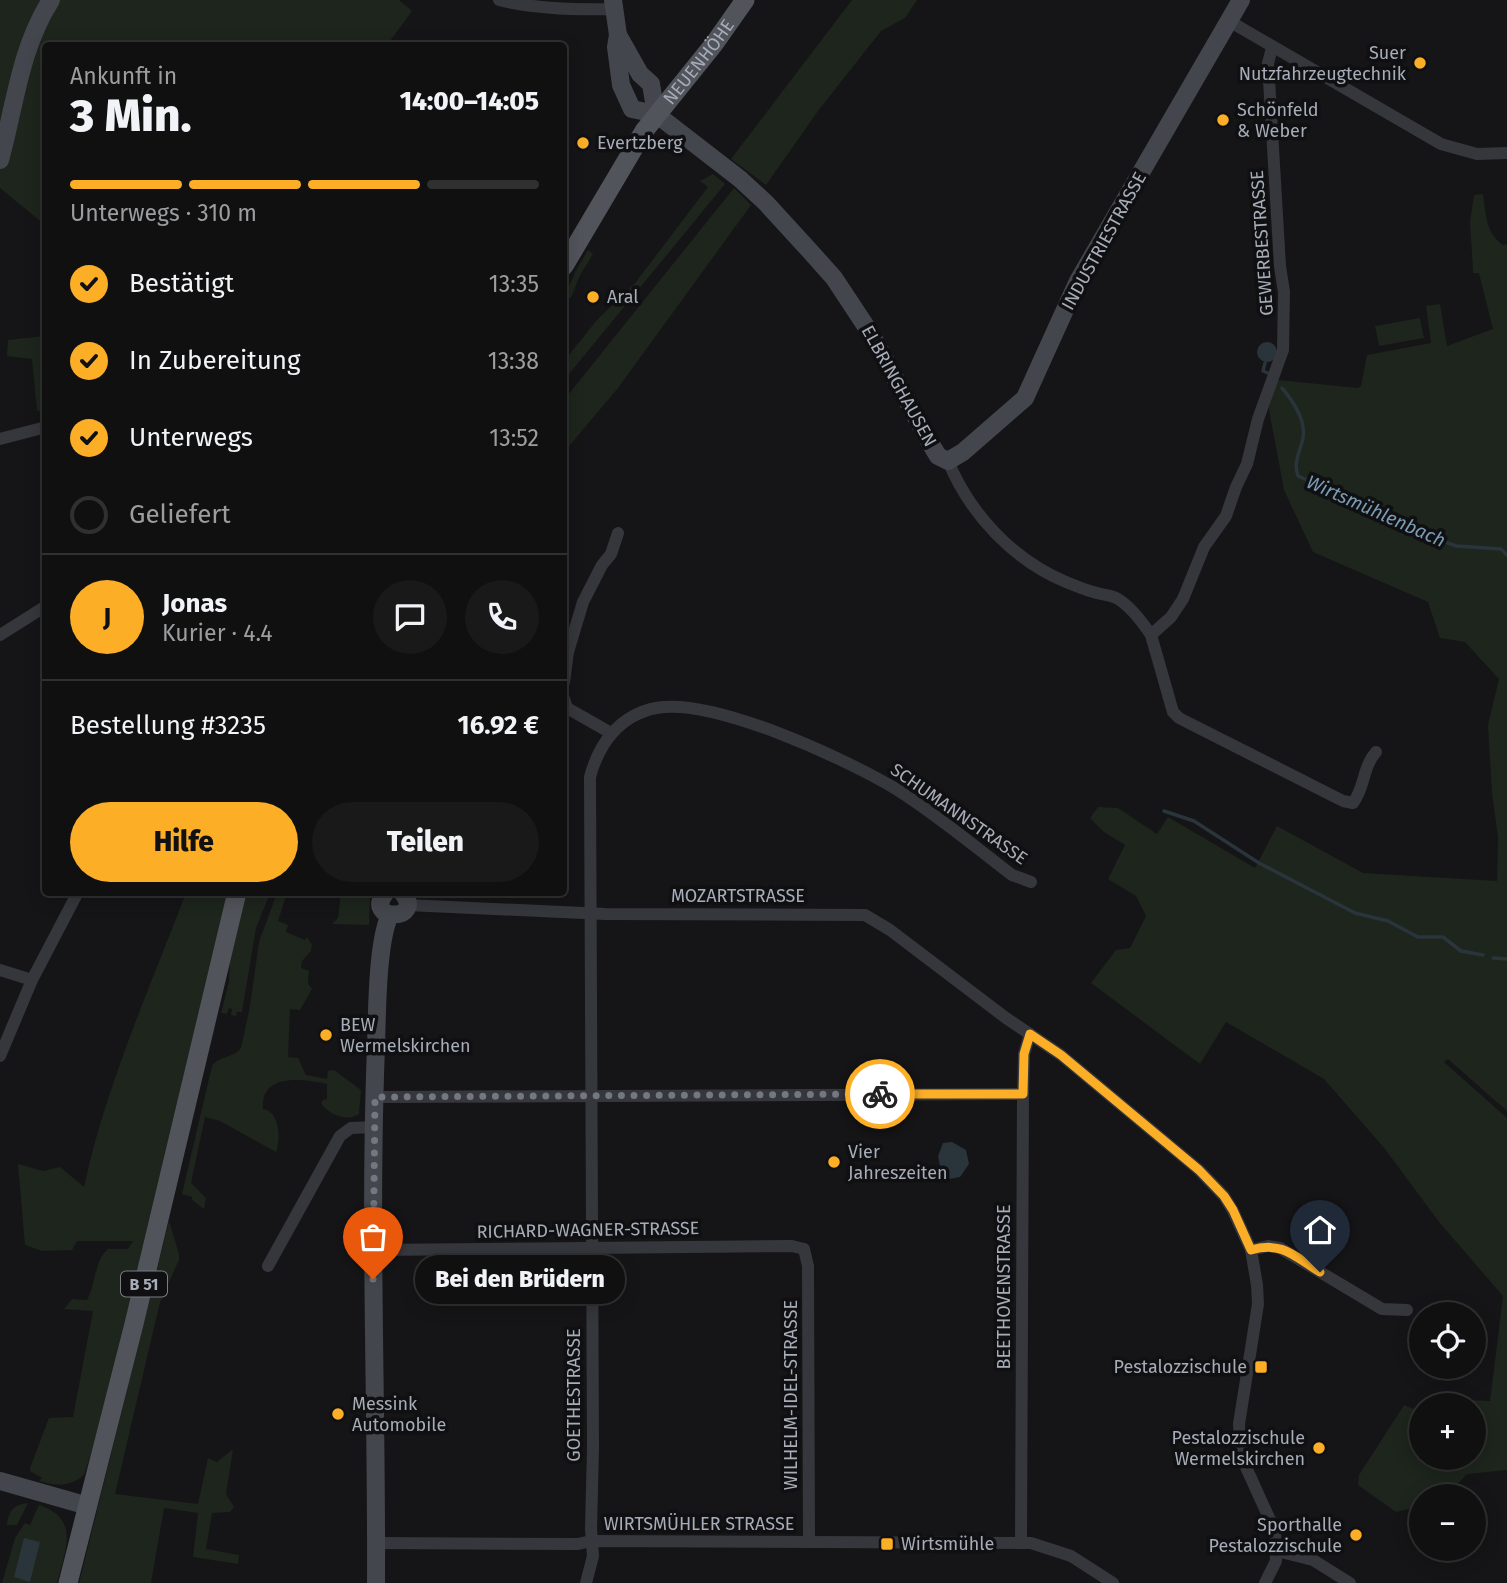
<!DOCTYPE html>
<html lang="de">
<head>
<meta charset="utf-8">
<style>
  :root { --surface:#101011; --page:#19191a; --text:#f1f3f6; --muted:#9c9d9f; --line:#303031; --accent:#fcae27 }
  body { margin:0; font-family:"Fira Sans",sans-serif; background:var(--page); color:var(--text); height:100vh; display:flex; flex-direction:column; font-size:26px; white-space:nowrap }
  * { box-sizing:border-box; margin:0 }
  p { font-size:23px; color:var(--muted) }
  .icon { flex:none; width:38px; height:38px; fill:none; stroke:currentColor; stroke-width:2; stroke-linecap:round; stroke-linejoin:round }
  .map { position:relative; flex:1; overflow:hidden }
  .drawer { position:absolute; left:42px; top:42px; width:525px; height:854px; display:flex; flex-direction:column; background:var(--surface); border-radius:7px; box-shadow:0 4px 18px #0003,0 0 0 2px var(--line) }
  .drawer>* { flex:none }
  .fabs { position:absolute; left:1409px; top:1302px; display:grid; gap:14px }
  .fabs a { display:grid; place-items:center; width:77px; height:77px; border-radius:50%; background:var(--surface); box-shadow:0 4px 18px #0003,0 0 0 2px var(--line); font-size:35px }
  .pin { position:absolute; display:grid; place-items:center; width:60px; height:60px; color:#fff; margin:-72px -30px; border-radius:50% 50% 50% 0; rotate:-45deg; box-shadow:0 0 7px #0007 }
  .pin .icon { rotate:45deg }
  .courier { position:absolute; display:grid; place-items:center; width:70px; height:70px; margin:-35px; border:5px solid #fcae27; border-radius:50%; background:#fff; color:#222; box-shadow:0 2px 9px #0007 }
  .bubble { position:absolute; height:49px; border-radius:24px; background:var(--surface); box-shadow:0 4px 18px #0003,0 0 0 2px var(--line); font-size:23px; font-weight:800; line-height:49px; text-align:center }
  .overview em { font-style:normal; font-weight:800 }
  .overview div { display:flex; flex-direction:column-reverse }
  .overview { display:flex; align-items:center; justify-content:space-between; height:119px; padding:0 28px }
  h1 { font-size:46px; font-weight:800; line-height:52px }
  .bar { display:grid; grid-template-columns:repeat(4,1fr); gap:10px 7px; align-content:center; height:84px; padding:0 28px }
  .bar i { height:9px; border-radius:5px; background:var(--line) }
  .bar .active { background:var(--accent) }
  .bar p { grid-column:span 4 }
  .line { display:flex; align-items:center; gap:18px; padding:0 28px; border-top:2px solid var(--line) }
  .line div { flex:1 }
  .round { display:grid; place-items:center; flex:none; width:74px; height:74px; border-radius:37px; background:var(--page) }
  ol { padding:0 28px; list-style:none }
  li { display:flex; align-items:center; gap:21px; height:77px }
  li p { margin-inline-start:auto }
  li .icon { padding:7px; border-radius:50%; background:var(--accent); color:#111; stroke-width:4 }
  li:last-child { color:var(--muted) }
  li i { width:38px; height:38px; border:4px solid var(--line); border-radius:50% }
  .cta { display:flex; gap:14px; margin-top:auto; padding:14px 28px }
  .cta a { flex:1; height:80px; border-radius:42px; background:var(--accent); color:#111; font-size:28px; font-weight:800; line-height:80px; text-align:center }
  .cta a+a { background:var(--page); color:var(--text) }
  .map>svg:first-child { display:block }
</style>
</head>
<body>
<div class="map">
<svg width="1507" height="1583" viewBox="0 0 1507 1583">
  <rect width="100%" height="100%" fill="#151517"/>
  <g fill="#1d251d">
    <path d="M0,0H399L412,11L387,45L46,46L45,225L0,188Z"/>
    <path d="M852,0H917L905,18L881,31L818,111L766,185L731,159Z"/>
    <path d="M713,174L725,184L564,380V361L597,320L636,282L708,187L700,181Z"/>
    <path d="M734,188L751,205L618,388L564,452V400Z"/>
    <path d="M1483,194C1486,214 1485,232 1503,245L1507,244V1111L1448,1059L1444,1062L1507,1118V1470L1467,1474L1447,1496H1421V1506L1396,1512L1358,1485L1359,1475L1404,1405L1421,1412V1458H1474V1405H1458L1467,1400L1490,1401L1503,1296L1439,1222L1385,1149L1324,1079L1226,1022L1200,1064L1091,983L1116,950L1130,948L1146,916L1136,896L1108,879L1125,845L1104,832L1090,818L1098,807L1118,808L1157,834L1168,817L1255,868L1277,826L1363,873L1497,881L1498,837L1492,793L1488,725L1499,679L1465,642L1440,638L1428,602L1313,552L1284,490L1269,410L1270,397L1278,380L1358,388L1361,386L1367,355L1431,343L1426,306L1440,304L1447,346L1493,329L1479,273H1473V271L1470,222L1474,195Z"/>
    <path d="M588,250L593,254L579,277L571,298L565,296L575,272Z"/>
    <path d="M1420,318L1424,338L1379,346L1375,326Z"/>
    <path d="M45,336V410L37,411L32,359L7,356L8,340Z"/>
    <path d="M186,893H229L101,1423L84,1475C70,1487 56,1486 39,1481L42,1478L30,1471V1468L49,1418L73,1417L93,1311L64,1309L72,1299L87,1300C96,1283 94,1262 108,1249H128L133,1241H77L72,1250L42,1251L25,1245L18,1164L43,1171L60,1167L84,1187C106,1085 149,990 186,893Z"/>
    <path d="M245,893H270L256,928L242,1012H237L236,1016L231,1015L232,1009L229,1008L227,1014L221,1013L229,982L230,953Z"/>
    <path d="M277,893H287L278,921L288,925L286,932L305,940L307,937L312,945L311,951L302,961L301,968L309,971L308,983L312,989L300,1010L290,1009L288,1057L298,1058L306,1075L327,1079L328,1071L334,1070L361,1090L359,1114C347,1122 329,1115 321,1103L323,1100L327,1099V1084C305,1079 260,1072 263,1109C280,1112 281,1138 276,1152L220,1121L205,1117L191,1183L206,1198L204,1209L192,1200V1197L182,1194L212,1066C219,1056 233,1058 241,1048L250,1006L259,942Z"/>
    <path d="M341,893H370L369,925L332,924L338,918Z"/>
    <path d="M169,1221L179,1254V1260L160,1302L115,1494L198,1504L208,1458L217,1462L233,1449L226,1494L234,1507L230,1512L212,1513L206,1549L239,1555L238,1564L193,1557L198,1513L164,1508L151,1583H79Z"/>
    <path d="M28,1503L17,1525H7C8,1511 14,1504 28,1503Z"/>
    <path d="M39,1505C81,1519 65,1550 57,1583H2L15,1538L25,1523L30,1525Z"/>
  </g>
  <g fill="#2a343b">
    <circle cx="1267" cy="352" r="10"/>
    <path d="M952,1142L966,1150L969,1164L960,1177L950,1179L941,1172L938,1156L943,1143Z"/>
    <path d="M24,1538L40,1542L30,1582L14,1577Z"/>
  </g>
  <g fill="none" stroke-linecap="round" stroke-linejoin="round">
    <g stroke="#2a343b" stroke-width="3.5">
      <path d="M1265,363L1263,371L1270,374"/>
      <path d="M1282,388C1293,401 1306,420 1303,438C1300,452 1293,462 1298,476L1414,530L1456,546L1501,549L1507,555"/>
      <path d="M1164,811L1194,821L1259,863L1355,913L1388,921L1418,937H1443L1461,951L1483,955"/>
      <path d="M1493,958L1507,959"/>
    </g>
    <g stroke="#36373c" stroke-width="12">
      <path d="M499,0C536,9 577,10 614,9"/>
      <path d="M1229,21L1441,144L1477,154L1507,153"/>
      <path d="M0,439L46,427"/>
      <path d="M948,461C970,514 1013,560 1066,582C1076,586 1087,591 1097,593C1104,595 1112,595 1118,599C1131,607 1143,623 1151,635L1173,712L1179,718L1343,801L1353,803C1365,788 1362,768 1376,752"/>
      <path d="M0,635L46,606"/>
      <path d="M1151,635L1171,617L1183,599L1204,547L1226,516L1236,487L1247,464L1258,419L1283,350L1284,292L1280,266L1268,63L1272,48"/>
      <path d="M564,682L568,652L583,602L602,565L611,554L618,533"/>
      <path d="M564,699L567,708L611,733"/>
      <path d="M407,905L605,914L865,915L890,930L1006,1018L1061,1055L1199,1170L1224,1196L1233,1211L1251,1250L1257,1285L1258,1304L1239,1424L1240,1442L1245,1465L1275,1531L1276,1561L1265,1583"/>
      <path d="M0,970L32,980"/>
      <path d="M0,1056L32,980L78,892"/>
      <path d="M375,1097L1023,1094"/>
      <path d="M372,1250L792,1246L804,1249L808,1266L809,1541"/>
      <path d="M1251,1250L1268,1246L1280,1248L1382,1309L1407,1310"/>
      <path d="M268,1266L340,1136L351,1128L374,1127"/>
      <path d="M1021,1542L1023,1094L1024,1054L1030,1034"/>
      <path d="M376,1543L578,1544L591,1541L1031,1543L1071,1556L1113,1583"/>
      <path d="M1277,1551L1313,1560L1350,1583"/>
      <path d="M586,1583L593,1556L591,1529L593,1448L590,777C599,743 620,715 656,708C713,697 846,759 896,789C936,814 974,846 1012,875L1031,882"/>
    </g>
    <g stroke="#43464c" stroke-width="18">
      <path d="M613,0L618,35L616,47L621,85L632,109L656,114L740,179L766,203L809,250L834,278L871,334L929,441L938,456L948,461L963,452L1025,398L1078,281L1241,0"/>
      <path d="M618,35L640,74L651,84L656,114"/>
      <path d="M0,160C15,106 20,48 51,0"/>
      <path d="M386,892C361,922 427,922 402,892"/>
      <path d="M0,1481L88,1506"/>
      <path d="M376,1583C377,1404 369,1225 376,1047C377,1015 377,941 390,915"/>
    </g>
    <g stroke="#51545b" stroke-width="19">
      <path id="s1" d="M564,266L644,131L714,44L745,0"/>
      <path d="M68,1583L134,1324L237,892"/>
    </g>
  </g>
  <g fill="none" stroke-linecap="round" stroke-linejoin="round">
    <path stroke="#737780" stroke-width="7" stroke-dasharray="0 12.6" d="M373,1279L375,1097L880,1094"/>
    <path stroke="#fcae27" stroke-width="9" d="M880,1094H1023L1024,1054L1030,1034L1061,1055L1199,1170L1224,1196L1233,1210L1251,1250C1282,1241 1294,1256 1320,1272"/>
  </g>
  <g fill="#fcae27" stroke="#101012" stroke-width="2.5">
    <circle cx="1420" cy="63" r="7"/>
    <circle cx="1223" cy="120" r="7"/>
    <circle cx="583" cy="143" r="7"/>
    <circle cx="593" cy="297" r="7"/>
    <circle cx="326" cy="1035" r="7"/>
    <circle cx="834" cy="1162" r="7"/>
    <rect x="1254" y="1360" width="14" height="14" rx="3.5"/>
    <circle cx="338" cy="1414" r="7"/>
    <circle cx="1319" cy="1448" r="7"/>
    <circle cx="1356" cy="1535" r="7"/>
    <rect x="880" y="1537" width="14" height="14" rx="3.5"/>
  </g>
  <g text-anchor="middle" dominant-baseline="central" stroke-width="7" stroke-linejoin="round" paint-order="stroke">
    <rect fill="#101012" stroke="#797d86" stroke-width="2" x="121" y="1271.5" width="46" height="25" rx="5"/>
    <g font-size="16" font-weight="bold" fill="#a6acb8">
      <text x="144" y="1284">B 51</text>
    </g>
    <g font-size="18" fill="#a6acb8" stroke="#101012" text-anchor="start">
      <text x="1406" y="53" text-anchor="end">Suer<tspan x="1406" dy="21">Nutzfahrzeugtechnik</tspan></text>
      <text x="1237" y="110">Schönfeld<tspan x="1237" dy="21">&amp; Weber</tspan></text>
      <text x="597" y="143">Evertzberg</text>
      <text x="607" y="297">Aral</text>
      <text x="340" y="1025">BEW<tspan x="340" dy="21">Wermelskirchen</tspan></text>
      <text x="848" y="1152">Vier<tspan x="848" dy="21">Jahreszeiten</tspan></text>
      <text x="1247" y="1367" text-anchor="end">Pestalozzischule</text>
      <text x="352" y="1404">Messink<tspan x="352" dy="21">Automobile</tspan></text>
      <text x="1305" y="1438" text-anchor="end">Pestalozzischule<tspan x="1305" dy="21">Wermelskirchen</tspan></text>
      <text x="1342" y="1525" text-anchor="end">Sporthalle<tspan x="1342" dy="21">Pestalozzischule</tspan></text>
      <text x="901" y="1544">Wirtsmühle</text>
    </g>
    <g font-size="18" fill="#a6acb8" stroke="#101012">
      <text stroke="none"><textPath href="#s1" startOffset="245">NEUENHÖHE</textPath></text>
      <text transform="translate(1104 241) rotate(-61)">INDUSTRIESTRASSE</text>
      <text transform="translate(1262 243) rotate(-94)">GEWERBESTRASSE</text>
      <text transform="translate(899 386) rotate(61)">ELBRINGHAUSEN</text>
      <text transform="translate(959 814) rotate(35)">SCHUMANNSTRASSE</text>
      <text x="738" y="896">MOZARTSTRASSE</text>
      <text transform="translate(588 1230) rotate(-1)">RICHARD-WAGNER-STRASSE</text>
      <text transform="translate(1004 1287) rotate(-90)">BEETHOVENSTRASSE</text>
      <text transform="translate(574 1395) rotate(-90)">GOETHESTRASSE</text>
      <text transform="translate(791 1395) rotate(-90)">WILHELM-IDEL-STRASSE</text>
      <text x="699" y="1524">WIRTSMÜHLER STRASSE</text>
    </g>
    <g font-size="19" font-style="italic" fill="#7b9bb5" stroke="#101012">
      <text transform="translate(1376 511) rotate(24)">Wirtsmühlenbach</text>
    </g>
  </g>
</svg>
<div class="fabs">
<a><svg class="icon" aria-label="locate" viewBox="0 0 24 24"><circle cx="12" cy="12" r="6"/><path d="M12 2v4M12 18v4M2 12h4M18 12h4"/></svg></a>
<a>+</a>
<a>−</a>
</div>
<div class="pin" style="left:373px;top:1279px;background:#ea580c"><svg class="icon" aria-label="bag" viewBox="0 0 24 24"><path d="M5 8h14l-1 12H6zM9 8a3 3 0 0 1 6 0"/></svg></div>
<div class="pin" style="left:1320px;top:1272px;background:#1f2937"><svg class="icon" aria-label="home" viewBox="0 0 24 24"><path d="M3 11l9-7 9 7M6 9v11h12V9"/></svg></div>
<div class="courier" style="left:880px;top:1094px"><svg class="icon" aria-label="bike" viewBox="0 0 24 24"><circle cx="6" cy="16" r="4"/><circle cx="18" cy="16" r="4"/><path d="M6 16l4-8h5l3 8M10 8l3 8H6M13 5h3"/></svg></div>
<div class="bubble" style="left:415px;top:1255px;width:210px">Bei den Brüdern</div>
<section class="drawer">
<div class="overview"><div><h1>3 Min.</h1><p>Ankunft in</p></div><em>14:00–14:05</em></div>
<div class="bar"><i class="active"></i><i class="active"></i><i class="active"></i><i></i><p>Unterwegs · 310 m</p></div>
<ol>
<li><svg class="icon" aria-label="check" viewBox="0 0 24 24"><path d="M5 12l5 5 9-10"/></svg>Bestätigt<p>13:35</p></li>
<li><svg class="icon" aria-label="check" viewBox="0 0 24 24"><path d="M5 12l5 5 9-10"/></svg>In Zubereitung<p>13:38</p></li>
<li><svg class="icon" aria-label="check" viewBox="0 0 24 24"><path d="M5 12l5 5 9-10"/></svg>Unterwegs<p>13:52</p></li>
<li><i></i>Geliefert</li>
</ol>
<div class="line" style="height:126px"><b class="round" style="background:var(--accent);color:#111">J</b><div><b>Jonas</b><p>Kurier · 4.4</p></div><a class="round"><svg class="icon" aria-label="chat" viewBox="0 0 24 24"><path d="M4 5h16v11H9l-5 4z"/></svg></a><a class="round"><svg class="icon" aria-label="phone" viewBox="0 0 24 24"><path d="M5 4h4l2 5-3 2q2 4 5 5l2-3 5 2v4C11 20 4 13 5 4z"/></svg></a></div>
<div class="line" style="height:91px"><div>Bestellung #3235</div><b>16.92 €</b></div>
<div class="cta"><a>Hilfe</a><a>Teilen</a></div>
</section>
</div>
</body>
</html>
